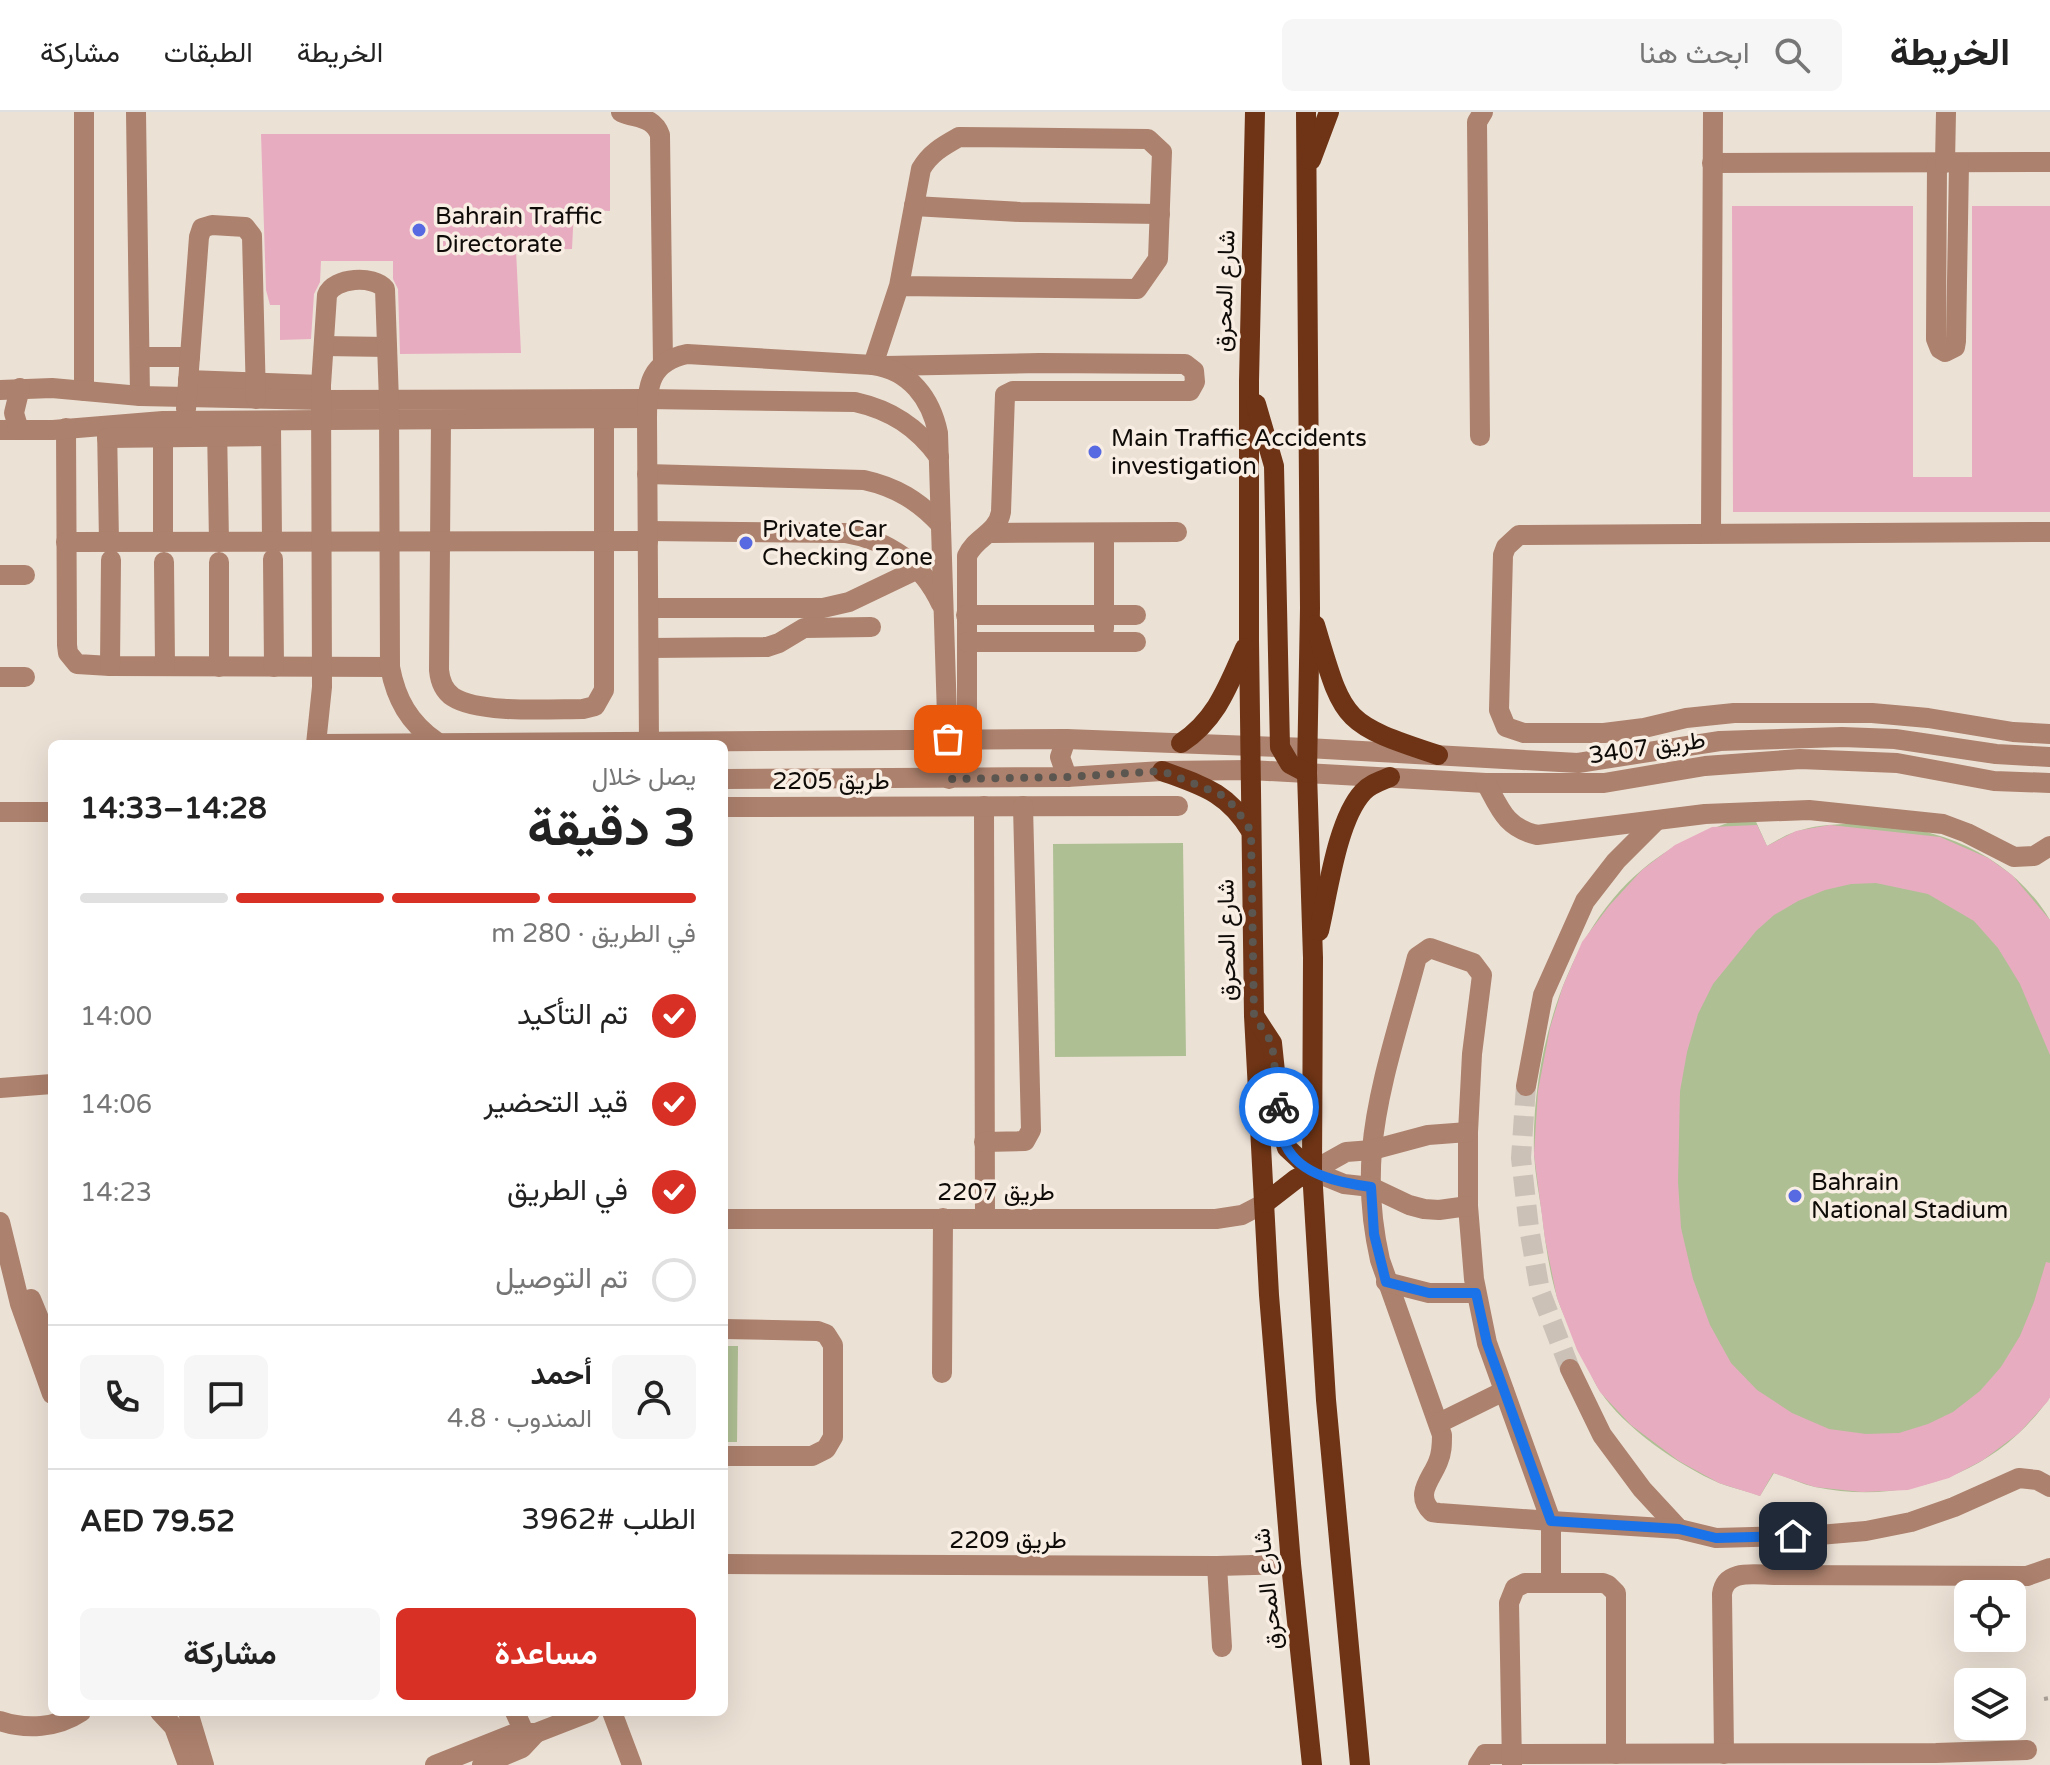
<!DOCTYPE html>
<html lang="ar">
<head>
<meta charset="utf-8">
<style>
  :root { --surface:#fff; --page:#f6f6f6; --text:#222; --muted:#767676; --line:#e0e0e0; --accent:#d93025 }
  body { margin:0; font-family:"Varela Round",Vazirmatn,sans-serif; background:var(--page); color:var(--text); direction:rtl; height:100vh; display:flex; flex-direction:column; font-size:30px; white-space:nowrap }
  * { box-sizing:border-box; margin:0 }
  p { font-size:26px; color:var(--muted) }
  .icon { flex:none; width:44px; height:44px; fill:none; stroke:currentColor; stroke-width:2; stroke-linecap:round; stroke-linejoin:round }
  .map { position:relative; flex:1; overflow:hidden; direction:ltr }
  .drawer { position:absolute; left:48px; top:628px; width:680px; height:976px; display:flex; flex-direction:column; background:var(--surface); border-radius:12px; box-shadow:0 8px 32px #0002; direction:rtl }
  .drawer>* { flex:none }
  .buttons { position:absolute; left:1954px; top:1468px; display:grid; gap:16px }
  .buttons a { display:grid; place-items:center; width:72px; height:72px; border-radius:12px; background:var(--surface); box-shadow:0 8px 32px #0002; font-size:40px }
  .pin { position:absolute; display:grid; place-items:center; width:68px; height:68px; color:#fff; margin:-34px; border-radius:16px; box-shadow:0 4px 12px #0006 }
  .courier { position:absolute; display:grid; place-items:center; width:80px; height:80px; margin:-40px; border:6px solid #1a73e8; border-radius:50%; background:#fff; color:#222; box-shadow:0 2px 10px #0007 }
  .summary em { font-style:normal; font-weight:700 }
  .summary div { display:flex; flex-direction:column-reverse }
  .summary { display:flex; align-items:center; justify-content:space-between; height:136px; padding:0 32px }
  h1 { font-size:52px; font-weight:700; line-height:60px }
  .bar { display:grid; grid-template-columns:repeat(4,1fr); gap:12px 8px; align-content:center; height:96px; padding:0 32px }
  .bar i { height:10px; border-radius:6px; background:var(--line) }
  .bar .selected { background:var(--accent) }
  .bar p { grid-column:span 4 }
  .line { display:flex; align-items:center; gap:20px; padding:0 32px; border-top:2px solid var(--line) }
  .line div { flex:1 }
  .round { display:grid; place-items:center; flex:none; width:84px; height:84px; border-radius:12px; background:var(--page) }
  ol { padding:0 32px; list-style:none }
  li { display:flex; align-items:center; gap:24px; height:88px }
  li p { margin-inline-start:auto }
  li .icon { padding:8px; border-radius:50%; background:var(--accent); color:#fff; stroke-width:4 }
  li:last-child { color:var(--muted) }
  li i { width:44px; height:44px; border:4px solid var(--line); border-radius:50% }
  .action { display:flex; gap:16px; margin-top:auto; padding:16px 32px }
  .action a { flex:1; height:92px; border-radius:12px; background:var(--accent); color:#fff; font-size:32px; font-weight:700; line-height:92px; text-align:center }
  .action a+a { background:var(--page); color:var(--text) }
  header { display:flex; align-items:center; gap:48px; box-sizing:border-box; height:112px; padding:0 40px; background:var(--surface); border-bottom:2px solid var(--line) }
  header strong { font-size:38px }
  nav { display:flex; gap:44px; margin-inline-start:auto; font-size:28px }
  .search { width:560px; height:72px; background:var(--page); display:flex; align-items:center; gap:20px; box-sizing:border-box; padding:0 28px; border-radius:12px; color:var(--muted); font-size:30px }
  .map>svg:first-child { display:block }
</style>
</head>
<body>
<header>
<strong>الخريطة</strong>
<div class="search"><svg class="icon" aria-label="search" viewBox="0 0 24 24"><circle cx="10" cy="10" r="6"/><path d="M15 15l6 6"/></svg>ابحث هنا</div>
<nav><a>الخريطة</a><a>الطبقات</a><a>مشاركة</a></nav>
</header>
<div class="map">
<svg width="2050" height="1653" viewBox="0 0 2050 1653">
  <rect width="100%" height="100%" fill="#ece1d5"/>
  <g fill="#afbf94">
    <path d="M1753,703L1767,734C1776,729 1785,723 1795,720C1811,714 1832,712 1849,712C1927,709 2008,738 2050,808V1285C1997,1362 1905,1394 1815,1375C1801,1372 1787,1365 1774,1361L1760,1384C1747,1379 1732,1376 1719,1371C1680,1354 1623,1315 1600,1279C1591,1266 1586,1249 1580,1235C1572,1219 1562,1202 1557,1185C1549,1159 1545,1129 1542,1102C1539,1082 1535,1062 1534,1042C1531,944 1566,819 1644,756C1677,729 1712,715 1753,703Z"/>
    <path d="M1183,731L1186,944L1055,945L1053,732Z"/>
    <path d="M724,1234H738L737,1330H724Z"/>
  </g>
  <g fill="#e8acc1">
    <path d="M261,22H610V99L574,97L572,137L516,138L521,241L400,242L398,177L393,167V149H321L320,170L314,182L311,227L280,228V193H270L266,178Z"/>
    <path d="M1732,94H1913V365H1972V94H2050V400H1733Z"/>
    <path d="M1757,713L1767,734L1796,719L1830,713L1940,725L1988,746L2012,763L2050,808V943L2020,872L1998,836L1974,809L1928,782L1876,771L1851,772L1825,778L1798,789L1774,803L1756,819L1713,872L1698,902L1687,940L1680,979L1678,1070L1681,1116L1693,1167L1710,1213L1731,1251L1757,1278L1792,1301L1829,1317L1866,1322L1899,1321L1928,1312L1953,1300L1980,1279L2001,1255L2020,1224L2034,1190L2046,1150L2050,1151V1285L2048,1289L2019,1321L1983,1348L1949,1366L1908,1378L1862,1380L1815,1375L1773,1361L1760,1384L1719,1371L1679,1349L1631,1313L1600,1280L1577,1238L1557,1186L1545,1127L1534,1042L1538,979L1550,916L1563,874L1582,830L1609,794L1642,758L1675,733L1712,715Z"/>
  </g>
  <g fill="none" stroke-linecap="round" stroke-linejoin="round">
    <path stroke="#cbc1b6" stroke-width="20" stroke-dasharray="20 10" stroke-linecap="butt" d="M1526,974L1521,1046L1529,1116L1540,1179L1570,1257"/>
    <path stroke="#a8a097" stroke-width="4" stroke-dasharray="4 6" stroke-linecap="butt" d="M2044,1587L2050,1586"/>
    <g stroke="#ac816d" stroke-width="20">
      <path d="M84,0V279"/>
      <path d="M136,0L140,284"/>
      <path d="M621,0C637,7 653,4 660,23L663,252"/>
      <path d="M1712,51L2050,50"/>
      <path d="M1937,51L1936,227L1940,237L1945,240L1955,235L1956,229L1959,51"/>
      <path d="M1945,51L1946,0"/>
      <path d="M914,94L1020,100L1160,102"/>
      <path d="M324,234L387,235"/>
      <path d="M140,245H190"/>
      <path d="M873,253L899,174L921,57C930,41 943,34 959,25L1148,27L1162,40L1158,147L1137,177L899,174"/>
      <path d="M885,254L1040,251L1185,252L1194,259L1195,270L1190,279H1013L1005,283L1001,400C997,422 975,425 967,444V601L961,616L948,627"/>
      <path d="M188,268L321,273"/>
      <path d="M0,278L52,276L140,284L321,288L647,287L855,290C891,298 917,315 939,345"/>
      <path d="M186,297L199,125L202,116L212,113L245,115L252,124L256,287"/>
      <path d="M441,308L439,558C440,569 444,579 453,585C479,602 551,597 583,597L595,594L604,578V306"/>
      <path d="M163,313V430"/>
      <path d="M107,314L109,430"/>
      <path d="M217,314L219,430"/>
      <path d="M271,314L272,430"/>
      <path d="M66,316L67,533L68,541L77,552L110,554L390,555"/>
      <path d="M0,318H53L163,309L647,306"/>
      <path d="M19,318L14,301L20,276"/>
      <path d="M1480,324L1477,10L1483,0"/>
      <path d="M107,326L271,324"/>
      <path d="M647,362L864,368C896,375 919,389 941,413"/>
      <path d="M648,419L845,421C888,428 923,452 941,492"/>
      <path d="M2050,420L1519,423L1506,435L1503,443L1499,598L1506,615L1524,621H1604L1644,616L1686,606L1734,601H1872L1928,606L2013,620L2050,622"/>
      <path d="M991,421L1177,420"/>
      <path d="M1104,421V517"/>
      <path d="M1711,421L1713,0"/>
      <path d="M66,430L648,429"/>
      <path d="M273,447L274,555"/>
      <path d="M164,450L165,554"/>
      <path d="M219,450V555"/>
      <path d="M0,463H25"/>
      <path d="M649,496H823L849,490L918,457"/>
      <path d="M966,503H1136"/>
      <path d="M967,530H1136"/>
      <path d="M649,536L767,535L779,531L804,516L871,515"/>
      <path d="M110,554L111,448"/>
      <path d="M0,565H25"/>
      <path d="M1066,627L1060,645L1067,665"/>
      <path d="M316,632L322,575L321,273L327,183C334,165 374,163 385,177L389,289L390,555C396,587 409,611 437,630"/>
      <path d="M321,632L1066,627L1307,636L1578,651L1720,629L1842,625L1895,627L1996,642L2050,645"/>
      <path d="M649,632L647,306C647,273 650,250 687,242L873,253C910,258 931,287 938,321L949,667"/>
      <path d="M724,667L1067,665L1162,659L1250,658L1486,671H1604L1705,654L1800,647L1897,651L1994,669L2050,671"/>
      <path d="M1486,671C1500,697 1506,716 1537,723L1705,702L1809,698L1943,712L1967,721L2014,745L2034,744L2050,734"/>
      <path d="M984,694L985,1106"/>
      <path d="M724,695L1178,694"/>
      <path d="M0,700H52"/>
      <path d="M1430,836L1473,851L1482,863L1472,942L1468,1020V1094L1474,1167L1487,1231L1551,1409L1439,1401L1432,1400C1414,1382 1431,1368 1438,1350C1442,1341 1442,1333 1442,1323L1380,1148C1372,1113 1369,1074 1372,1038C1377,976 1401,906 1417,845Z"/>
      <path d="M1526,974L1543,883L1585,789L1616,749L1656,709"/>
      <path d="M0,976L52,972"/>
      <path d="M984,1030L1025,1029L1031,1018L1023,694"/>
      <path d="M1312,1059L1344,1072L1371,1075L1409,1093L1424,1097L1439,1098L1468,1094"/>
      <path d="M1312,1059L1346,1040L1372,1038L1428,1023L1468,1020"/>
      <path d="M724,1107H1216L1242,1103L1265,1091"/>
      <path d="M0,1110L20,1192L52,1282"/>
      <path d="M1386,1170L1429,1181H1476"/>
      <path d="M31,1187L52,1238"/>
      <path d="M724,1217L818,1219L826,1222L833,1233V1325L826,1337L812,1344H724"/>
      <path d="M1570,1257L1602,1323L1642,1377L1679,1417"/>
      <path d="M942,1261L943,1106"/>
      <path d="M1439,1311L1504,1279"/>
      <path d="M724,1452L1217,1454L1291,1452"/>
      <path d="M1217,1454L1222,1535"/>
      <path d="M1551,1471V1409L1679,1417L1716,1426L1819,1423L1866,1419L1911,1410L1954,1395L2019,1366L2037,1368L2050,1375"/>
      <path d="M160,1600L174,1615L188,1653"/>
      <path d="M188,1600L204,1653"/>
      <path d="M515,1600L524,1620"/>
      <path d="M612,1600L632,1653"/>
      <path d="M0,1609C26,1618 57,1616 81,1600"/>
      <path d="M1724,1642L1722,1482C1725,1456 1756,1463 1776,1463L2027,1464L2050,1456"/>
      <path d="M435,1653L516,1621H536L590,1600"/>
      <path d="M482,1653L522,1636L536,1621"/>
      <path d="M1478,1653L1485,1642L1936,1641L2027,1638"/>
      <path d="M1512,1653L1509,1491L1515,1476L1525,1471H1603L1608,1473L1616,1481V1642"/>
    </g>
    <g stroke="#6e3415" stroke-width="20">
      <path d="M1255,0L1249,269V529L1254,904L1269,1183L1291,1452L1312,1653"/>
      <path d="M1306,0L1310,496L1307,661L1313,846L1312,1059L1326,1288L1360,1653"/>
      <path d="M1311,48L1329,0"/>
      <path d="M1256,292L1274,354L1280,635L1290,652L1307,661"/>
      <path d="M1315,513C1344,609 1340,611 1438,643"/>
      <path d="M1181,631C1217,607 1228,574 1245,536"/>
      <path d="M1162,659C1203,674 1227,680 1251,719"/>
      <path d="M1319,819C1328,781 1337,708 1363,680C1370,672 1381,669 1390,665"/>
      <path d="M1255,905L1272,931L1281,1017L1287,1036L1312,1059"/>
      <path d="M1265,1091L1296,1067L1312,1059"/>
    </g>
  </g>
  <g fill="none" stroke-linecap="round" stroke-linejoin="round">
    <path stroke="#5c5650" stroke-width="8" stroke-dasharray="0 14.4" d="M948,627L949,667L1067,665L1162,659L1220,682L1235,695L1251,719L1254,904L1272,931L1279,995"/>
    <path stroke="#1a73e8" stroke-width="10" d="M1279,995C1280,1008 1280,1022 1286,1034C1301,1064 1342,1071 1371,1075L1374,1122L1386,1170L1429,1181H1476L1487,1231L1551,1409L1679,1417L1716,1426L1793,1424"/>
  </g>
  <g fill="#576ae1" stroke="#f9eee3" stroke-width="3">
    <circle cx="419" cy="118" r="8"/>
    <circle cx="1095" cy="340" r="8"/>
    <circle cx="746" cy="431" r="8"/>
    <circle cx="1795" cy="1084" r="8"/>
  </g>
  <g text-anchor="middle" dominant-baseline="central" stroke-width="7" stroke-linejoin="round" paint-order="stroke">
    <g font-size="24" fill="#0e0b08" stroke="#f9eee3" text-anchor="start">
      <text x="435" y="104">Bahrain Traffic<tspan x="435" dy="28">Directorate</tspan></text>
      <text x="1111" y="326">Main Traffic Accidents<tspan x="1111" dy="28">investigation</tspan></text>
      <text x="762" y="417">Private Car<tspan x="762" dy="28">Checking Zone</tspan></text>
      <text x="1811" y="1070">Bahrain<tspan x="1811" dy="28">National Stadium</tspan></text>
    </g>
    <g font-size="24" fill="#0e0b08" stroke="#f9eee3">
      <text transform="translate(1225 179) rotate(-88)">شارع المحرق</text>
      <text transform="translate(1647 636) rotate(-8)">طريق 3407</text>
      <text x="831" y="669">طريق 2205</text>
      <text transform="translate(1227 828) rotate(-91)">شارع المحرق</text>
      <text x="996" y="1080">طريق 2207</text>
      <text x="1008" y="1428">طريق 2209</text>
      <text transform="translate(1268 1477) rotate(-96)">شارع المحرق</text>
    </g>
  </g>
</svg>
<div class="buttons">
<a><svg class="icon" aria-label="locate" viewBox="0 0 24 24"><circle cx="12" cy="12" r="6"/><path d="M12 2v4M12 18v4M2 12h4M18 12h4"/></svg></a>
<a><svg class="icon" aria-label="layers" viewBox="0 0 24 24"><path d="M12 4l9 5-9 5-9-5zM3 14l9 5 9-5"/></svg></a>
</div>
<div class="pin" style="left:948px;top:627px;background:#ea580c"><svg class="icon" aria-label="bag" viewBox="0 0 24 24"><path d="M5 8h14l-1 12H6zM9 8a3 3 0 0 1 6 0"/></svg></div>
<div class="pin" style="left:1793px;top:1424px;background:#1f2937"><svg class="icon" aria-label="home" viewBox="0 0 24 24"><path d="M3 11l9-7 9 7M6 9v11h12V9"/></svg></div>
<div class="courier" style="left:1279px;top:995px"><svg class="icon" aria-label="bike" viewBox="0 0 24 24"><circle cx="6" cy="16" r="4"/><circle cx="18" cy="16" r="4"/><path d="M6 16l4-8h5l3 8M10 8l3 8H6M13 5h3"/></svg></div>
<section class="drawer">
<div class="summary"><div><h1>3 دقيقة</h1><p>يصل خلال</p></div><em>14:28–14:33</em></div>
<div class="bar"><i class="selected"></i><i class="selected"></i><i class="selected"></i><i></i><p>في الطريق · 280 m</p></div>
<ol>
<li><svg class="icon" aria-label="check" viewBox="0 0 24 24"><path d="M5 12l5 5 9-10"/></svg>تم التأكيد<p>14:00</p></li>
<li><svg class="icon" aria-label="check" viewBox="0 0 24 24"><path d="M5 12l5 5 9-10"/></svg>قيد التحضير<p>14:06</p></li>
<li><svg class="icon" aria-label="check" viewBox="0 0 24 24"><path d="M5 12l5 5 9-10"/></svg>في الطريق<p>14:23</p></li>
<li><i></i>تم التوصيل</li>
</ol>
<div class="line" style="height:144px"><a class="round"><svg class="icon" aria-label="person" viewBox="0 0 24 24"><circle cx="12" cy="8" r="4"/><path d="M4 21q1-7 8-7t8 7"/></svg></a><div><b>أحمد</b><p>المندوب · 4.8</p></div><a class="round"><svg class="icon" aria-label="chat" viewBox="0 0 24 24"><path d="M4 5h16v11H9l-5 4z"/></svg></a><a class="round"><svg class="icon" aria-label="phone" viewBox="0 0 24 24"><path d="M5 4h4l2 5-3 2q2 4 5 5l2-3 5 2v4C11 20 4 13 5 4z"/></svg></a></div>
<div class="line" style="height:104px"><div>الطلب #3962</div><b>AED 79.52</b></div>
<div class="action"><a>مساعدة</a><a>مشاركة</a></div>
</section>
</div>
</body>
</html>
